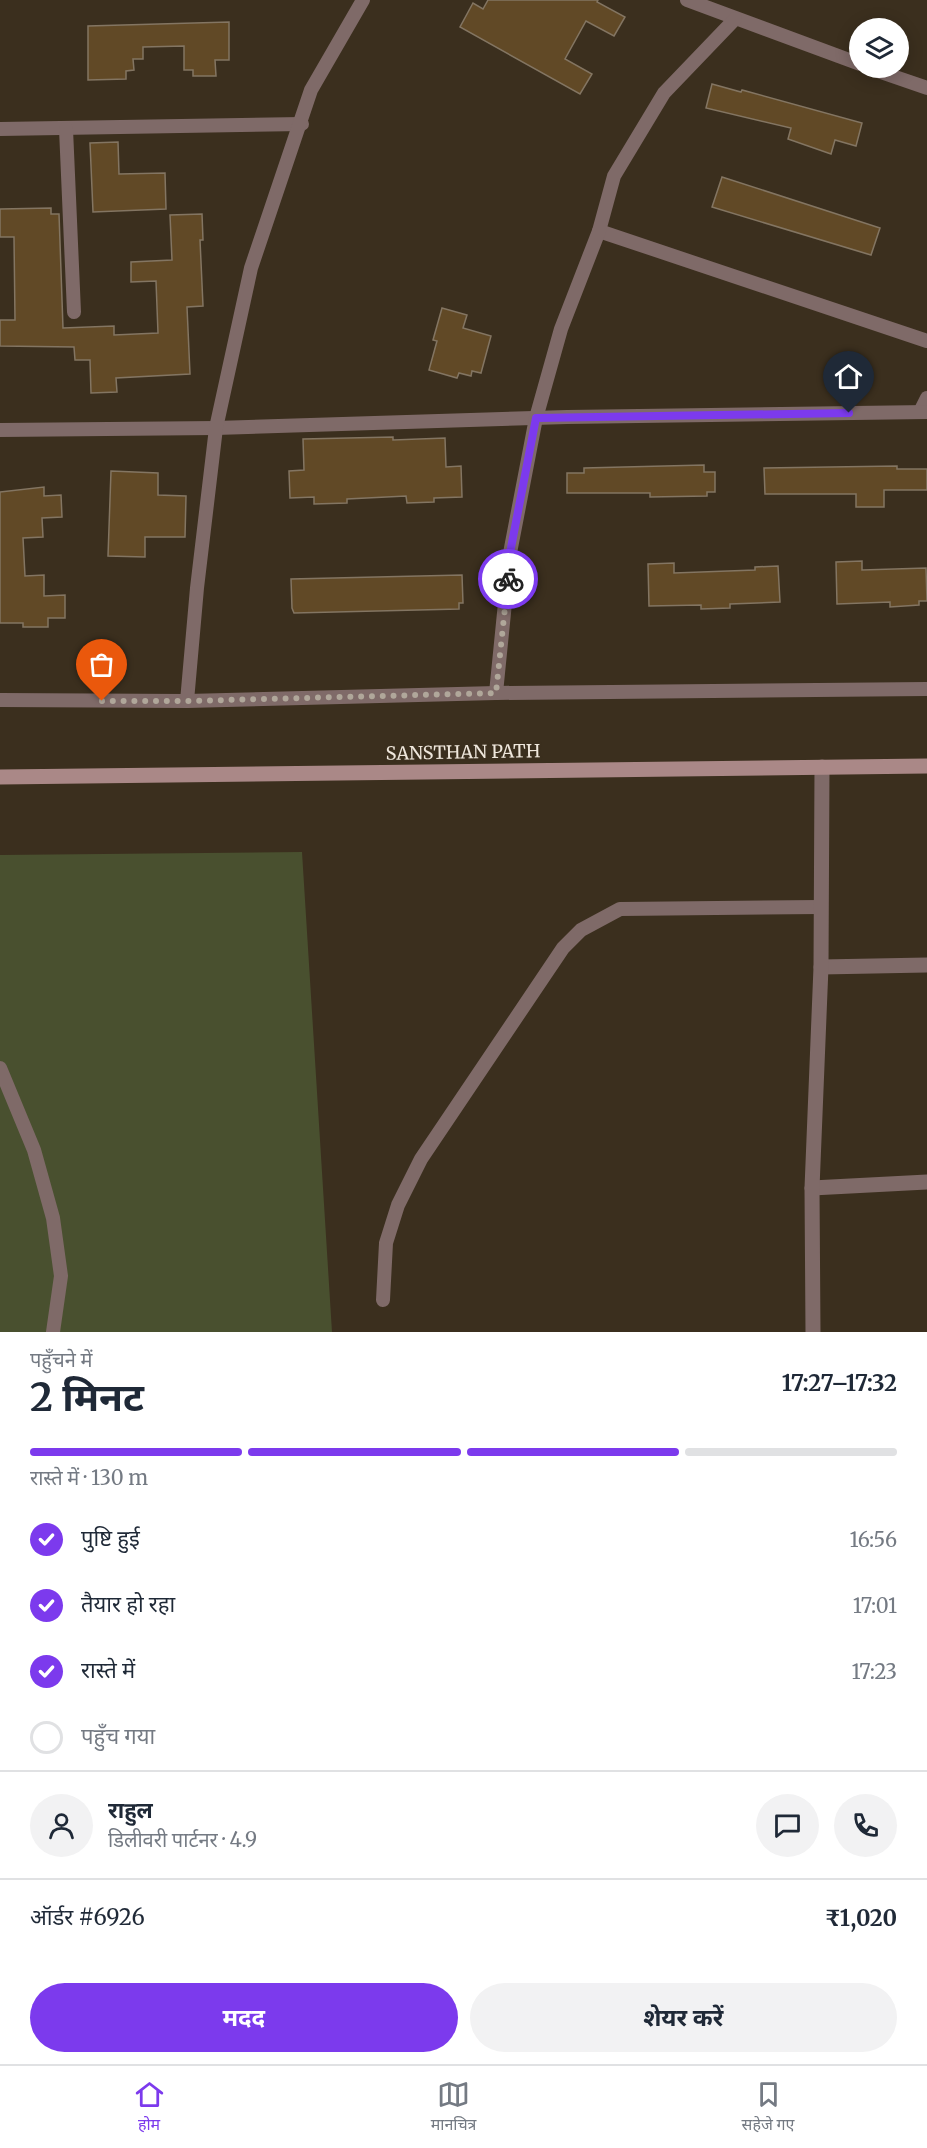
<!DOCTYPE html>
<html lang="hi">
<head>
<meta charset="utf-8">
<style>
  :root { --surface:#fff; --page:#f2f2f3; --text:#1f2937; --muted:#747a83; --line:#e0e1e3; --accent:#7c3aed }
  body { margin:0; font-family:Merriweather,"Noto Sans Devanagari",serif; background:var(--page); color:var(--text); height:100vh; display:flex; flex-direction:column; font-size:22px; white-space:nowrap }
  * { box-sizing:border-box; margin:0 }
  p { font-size:20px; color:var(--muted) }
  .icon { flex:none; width:33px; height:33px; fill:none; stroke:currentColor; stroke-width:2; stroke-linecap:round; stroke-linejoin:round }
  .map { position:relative; height:1332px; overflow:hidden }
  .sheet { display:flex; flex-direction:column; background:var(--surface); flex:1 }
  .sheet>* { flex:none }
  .fabs { position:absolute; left:849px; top:18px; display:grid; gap:12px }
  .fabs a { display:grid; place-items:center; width:60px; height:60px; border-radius:50%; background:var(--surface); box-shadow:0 3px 15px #0003; font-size:30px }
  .pin { position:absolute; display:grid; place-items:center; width:51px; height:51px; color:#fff; margin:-62px -26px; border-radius:50% 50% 50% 0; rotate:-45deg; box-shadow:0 0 6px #0007 }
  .pin .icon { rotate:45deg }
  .courier { position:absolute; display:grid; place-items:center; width:60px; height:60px; margin:-30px; border:4px solid #7c3aed; border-radius:50%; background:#fff; color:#222; box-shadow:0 2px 8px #0007 }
  .summary em { font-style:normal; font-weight:700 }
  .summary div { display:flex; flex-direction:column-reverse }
  .summary { display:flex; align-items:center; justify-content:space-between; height:102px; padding:0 30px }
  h1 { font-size:39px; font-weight:700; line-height:45px }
  .bar { display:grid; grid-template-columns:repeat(4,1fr); gap:9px 6px; align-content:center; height:72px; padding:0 30px }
  .bar i { height:8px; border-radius:4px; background:var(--line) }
  .bar .active { background:var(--accent) }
  .bar p { grid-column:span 4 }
  .line { display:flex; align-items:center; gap:15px; padding:0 30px; border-top:2px solid var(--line) }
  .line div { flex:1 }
  .round { display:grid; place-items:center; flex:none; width:63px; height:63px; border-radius:32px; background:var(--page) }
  ol { padding:0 30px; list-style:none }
  li { display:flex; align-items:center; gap:18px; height:66px }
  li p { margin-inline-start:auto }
  li .icon { padding:6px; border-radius:50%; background:var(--accent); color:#fff; stroke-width:4 }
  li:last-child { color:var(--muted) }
  li i { width:33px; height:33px; border:3px solid var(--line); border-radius:50% }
  .button { display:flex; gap:12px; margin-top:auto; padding:12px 30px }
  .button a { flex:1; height:69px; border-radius:36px; background:var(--accent); color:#fff; font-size:24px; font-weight:700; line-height:69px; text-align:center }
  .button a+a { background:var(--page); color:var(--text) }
  .dock { display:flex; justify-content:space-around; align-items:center; height:84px; border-top:2px solid var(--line); background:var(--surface); font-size:16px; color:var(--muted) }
  .dock a { display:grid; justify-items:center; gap:3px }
  .dock .active { color:var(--accent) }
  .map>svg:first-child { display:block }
</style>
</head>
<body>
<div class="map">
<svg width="927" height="1332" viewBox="0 0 927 1332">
  <rect width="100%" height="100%" fill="#3b2f1e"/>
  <path fill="#49502f" d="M302,852L332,1332H0V855Z"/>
  <g fill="#614926" stroke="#837562" stroke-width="1.5">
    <path d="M488,0H598L597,2L625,17L614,36L586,21L565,59L592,74L580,94L460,27L473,3L483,9Z"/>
    <path d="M229,22V60H215L216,76H193V70H184V46L143,47V59H133L134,70L126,71V79L88,80V26Z"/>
    <path d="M712,84L741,92L742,90L862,123L856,146L835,140L831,154L788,139L791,128L706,108Z"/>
    <path d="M118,142L119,174L165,173L166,209L93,212L90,143Z"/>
    <path d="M722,177L880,228L871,255L712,207Z"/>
    <path d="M51,208V214H59L63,328L114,326V335L158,333L156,281L131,282V262L172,260L170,215L202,214L203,240H200L203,306L187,307L190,374L116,378L117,392L91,393L90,360H75L74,347L0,346V320H15L14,237H0V209Z"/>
    <path d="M442,308L467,315L463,328L491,336L481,373L472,371L471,376L459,373L457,378L429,370L437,341L433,340Z"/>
    <path d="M393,437V440L445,438L446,467L461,466L462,497L434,498V502L407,503L406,496L347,499V503L314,504V497L290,498L289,471L304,470L303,439Z"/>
    <path d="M704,465V472H715V492H707V496L650,497V493H567V473H584V468Z"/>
    <path d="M897,466V469H927V490H884V507H856V494H765L764,468Z"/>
    <path d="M111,471L158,473V495L186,496L185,537H145V557L108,556Z"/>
    <path d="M44,487V496L61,495L62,517L42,518L43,537L23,538L25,576L44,575V596L65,595V618H48V627H23V623H0V492Z"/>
    <path d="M862,561V570L926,568L927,601H919V605L890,607V602L837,604L836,562Z"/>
    <path d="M674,563V573L755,570V567L778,566L780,602L730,604V608L701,609V605L649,606L648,564Z"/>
    <path d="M462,575L463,603H459V609L294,613L292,608L291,579Z"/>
  </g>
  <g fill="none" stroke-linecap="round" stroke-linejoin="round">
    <g stroke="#7f6a68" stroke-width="14">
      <path d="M687,0L860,64"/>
      <path d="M869,68L927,88"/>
      <path d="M0,129L302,124"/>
      <path d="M66,129L74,312"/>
      <path d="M599,231L927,341"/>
      <path d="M920,412L927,398"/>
      <path d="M0,430L216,428L567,417L927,412"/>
      <path d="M496,693L510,553L536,418L561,329L599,231L614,176L664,93L735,19"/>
      <path d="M0,700L187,701L496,693L927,689"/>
      <path d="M187,701L197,588L216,428L251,268L311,90L363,0"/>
      <path d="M0,1068L34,1150L53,1218L61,1276L53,1332"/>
      <path d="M383,1300L386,1243L398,1205L421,1159L563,948L581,930L620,909L820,907"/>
    </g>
    <g stroke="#7f6a68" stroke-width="15">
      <path d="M821,967L927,965"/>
      <path d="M812,1188L927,1182"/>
      <path d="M813,1332L812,1188L821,967L822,767"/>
    </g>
    <path stroke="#aa8887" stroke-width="15" d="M0,777L927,766"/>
  </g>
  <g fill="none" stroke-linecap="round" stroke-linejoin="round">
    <path stroke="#b0a79a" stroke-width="6" stroke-dasharray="0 10.8" d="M102,701H188L496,693L508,579"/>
    <path stroke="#7c3aed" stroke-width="8" d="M508,579L510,553L536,418L849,413"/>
  </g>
  <g text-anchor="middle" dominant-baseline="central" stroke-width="4.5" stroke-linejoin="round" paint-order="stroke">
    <g font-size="18" fill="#efe7dc" stroke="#3b2f1e">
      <text transform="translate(463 752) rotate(-1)">SANSTHAN PATH</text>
    </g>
  </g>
</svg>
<div class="fabs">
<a><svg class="icon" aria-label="layers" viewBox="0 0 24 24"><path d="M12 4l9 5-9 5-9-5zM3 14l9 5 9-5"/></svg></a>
</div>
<div class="pin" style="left:102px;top:701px;background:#ea580c"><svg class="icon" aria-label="bag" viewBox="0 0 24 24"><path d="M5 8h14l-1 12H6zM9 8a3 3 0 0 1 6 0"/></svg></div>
<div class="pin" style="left:849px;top:413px;background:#1f2937"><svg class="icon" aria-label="home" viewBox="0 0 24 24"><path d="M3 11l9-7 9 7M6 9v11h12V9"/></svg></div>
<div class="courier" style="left:508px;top:579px"><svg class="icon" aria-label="bike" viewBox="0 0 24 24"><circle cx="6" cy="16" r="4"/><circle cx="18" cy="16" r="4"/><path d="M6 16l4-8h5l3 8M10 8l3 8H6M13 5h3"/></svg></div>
</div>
<section class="sheet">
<div class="summary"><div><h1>2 मिनट</h1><p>पहुँचने में</p></div><em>17:27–17:32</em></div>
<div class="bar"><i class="active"></i><i class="active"></i><i class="active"></i><i></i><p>रास्ते में · 130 m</p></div>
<ol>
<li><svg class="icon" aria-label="check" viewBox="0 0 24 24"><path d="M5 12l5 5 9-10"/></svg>पुष्टि हुई<p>16:56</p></li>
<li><svg class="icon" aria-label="check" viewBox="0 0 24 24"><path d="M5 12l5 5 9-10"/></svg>तैयार हो रहा<p>17:01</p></li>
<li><svg class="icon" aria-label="check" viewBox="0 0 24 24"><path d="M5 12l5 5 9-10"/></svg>रास्ते में<p>17:23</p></li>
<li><i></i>पहुँच गया</li>
</ol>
<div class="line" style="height:108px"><a class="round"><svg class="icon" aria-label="person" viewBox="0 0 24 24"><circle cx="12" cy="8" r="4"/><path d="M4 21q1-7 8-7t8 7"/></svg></a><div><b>राहुल</b><p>डिलीवरी पार्टनर · 4.9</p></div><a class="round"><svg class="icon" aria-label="chat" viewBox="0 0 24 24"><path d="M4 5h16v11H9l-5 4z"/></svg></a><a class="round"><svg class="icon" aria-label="phone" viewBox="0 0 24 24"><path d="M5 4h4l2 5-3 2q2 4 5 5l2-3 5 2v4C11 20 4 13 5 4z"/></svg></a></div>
<div class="line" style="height:78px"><div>ऑर्डर #6926</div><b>₹1,020</b></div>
<div class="button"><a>मदद</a><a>शेयर करें</a></div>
</section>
<nav class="dock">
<a class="active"><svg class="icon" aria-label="home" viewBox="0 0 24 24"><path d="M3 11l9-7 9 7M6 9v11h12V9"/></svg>होम</a>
<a><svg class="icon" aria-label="map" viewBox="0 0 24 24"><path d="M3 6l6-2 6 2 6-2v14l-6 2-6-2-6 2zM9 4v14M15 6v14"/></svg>मानचित्र</a>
<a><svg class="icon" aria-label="saved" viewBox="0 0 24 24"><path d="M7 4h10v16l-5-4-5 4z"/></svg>सहेजे गए</a>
</nav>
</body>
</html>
